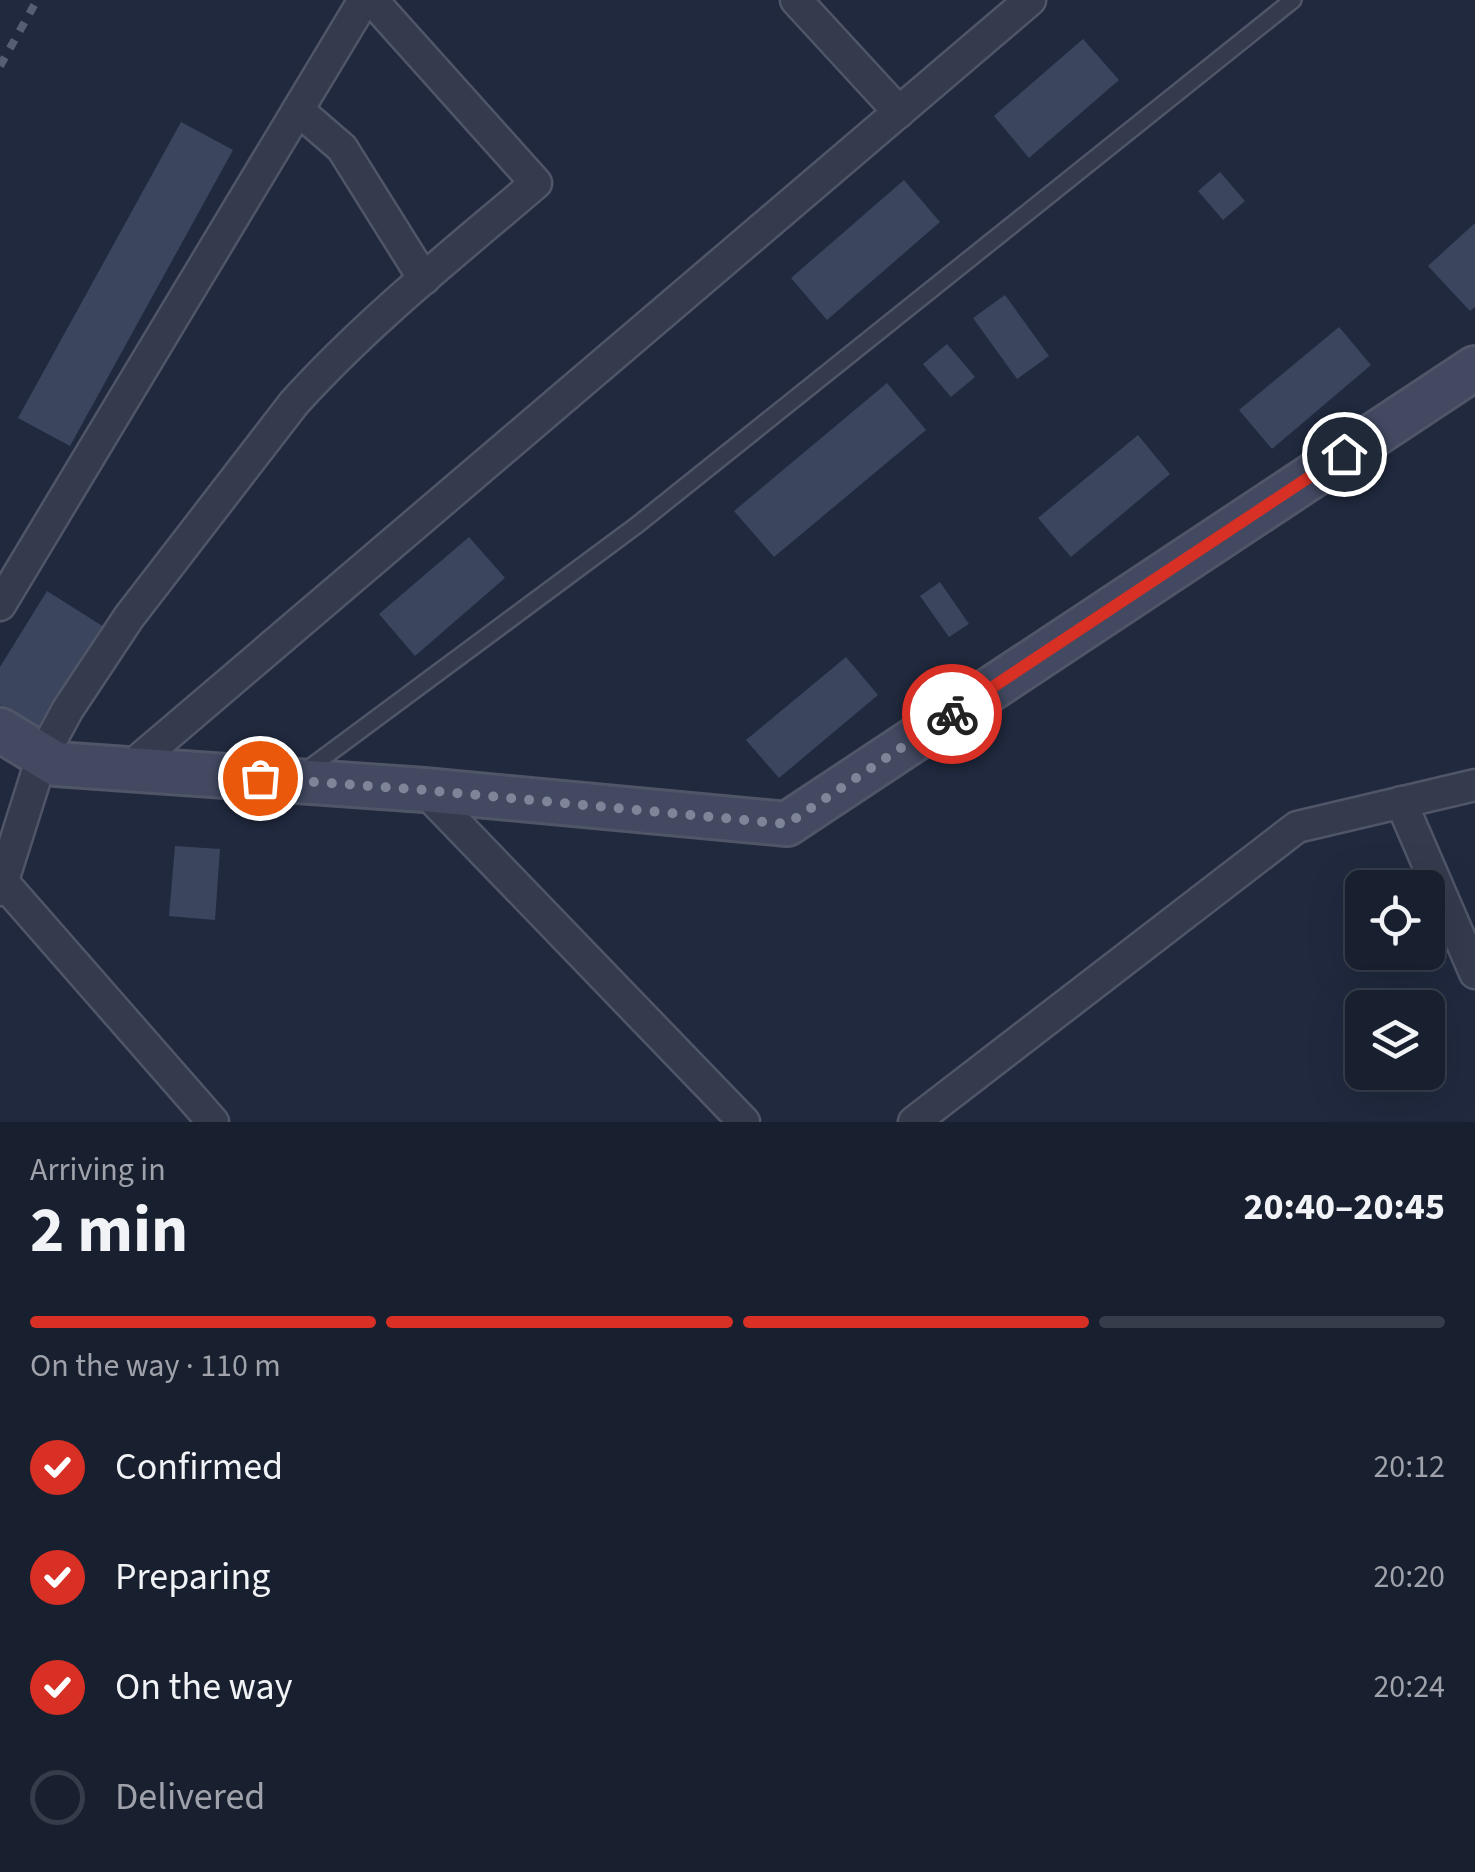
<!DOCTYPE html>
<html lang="en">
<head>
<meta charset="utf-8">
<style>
  :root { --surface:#181f2e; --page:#252c3a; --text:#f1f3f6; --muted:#9fa2aa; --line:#363d4a; --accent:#d93025 }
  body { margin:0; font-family:"Source Sans 3",sans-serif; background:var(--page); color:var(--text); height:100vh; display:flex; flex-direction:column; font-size:38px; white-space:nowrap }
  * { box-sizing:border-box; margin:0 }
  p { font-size:32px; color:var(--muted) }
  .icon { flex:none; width:55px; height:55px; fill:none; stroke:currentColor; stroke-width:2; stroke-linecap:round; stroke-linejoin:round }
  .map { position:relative; height:1122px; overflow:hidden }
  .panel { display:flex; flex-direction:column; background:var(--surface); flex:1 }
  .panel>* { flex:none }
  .tools { position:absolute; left:1345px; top:870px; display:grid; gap:20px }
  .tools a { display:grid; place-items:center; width:100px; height:100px; border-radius:15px; background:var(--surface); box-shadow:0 10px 40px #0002,0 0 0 2px var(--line); font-size:50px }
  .pin { position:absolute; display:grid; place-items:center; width:85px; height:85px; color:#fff; margin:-42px; border:5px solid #fff; border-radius:50%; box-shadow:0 2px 10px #0007 }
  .courier { position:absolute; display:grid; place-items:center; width:100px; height:100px; margin:-50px; border:8px solid #d93025; border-radius:50%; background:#fff; color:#222; box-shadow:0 2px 12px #0007 }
  .headline em { font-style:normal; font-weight:700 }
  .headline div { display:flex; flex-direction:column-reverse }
  .headline { display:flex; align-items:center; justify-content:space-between; height:170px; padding:0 30px }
  h1 { font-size:65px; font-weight:700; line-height:75px }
  .bar { display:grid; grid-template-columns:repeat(4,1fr); gap:15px 10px; align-content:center; height:120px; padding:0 30px }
  .bar i { height:12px; border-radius:8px; background:var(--line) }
  .bar .selected { background:var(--accent) }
  .bar p { grid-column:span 4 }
  ol { padding:0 30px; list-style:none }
  li { display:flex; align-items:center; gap:30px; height:110px }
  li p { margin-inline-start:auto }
  li .icon { padding:10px; border-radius:50%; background:var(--accent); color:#fff; stroke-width:4 }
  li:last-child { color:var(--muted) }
  li i { width:55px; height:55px; border:5px solid var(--line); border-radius:50% }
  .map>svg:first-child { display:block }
</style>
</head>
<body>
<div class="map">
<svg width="1475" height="1122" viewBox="0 0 1475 1122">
  <rect width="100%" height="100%" fill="#20293e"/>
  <g fill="#3c455e">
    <path d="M1083,39L1119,80L1029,158L994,116Z"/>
    <path d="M181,122L233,150L70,446L18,418Z"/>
    <path d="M1220,172L1245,201L1223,220L1198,191Z"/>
    <path d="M904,180L940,222L827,320L791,278Z"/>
    <path d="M1475,223V307L1470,311L1428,266Z"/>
    <path d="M1005,295L1049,356L1017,379L973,318Z"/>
    <path d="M1339,327L1371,365L1272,449L1239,410Z"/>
    <path d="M947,344L975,377L951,397L923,364Z"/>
    <path d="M887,383L926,430L774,557L734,511Z"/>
    <path d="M1138,435L1170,474L1071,557L1038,518Z"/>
    <path d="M469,537L505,578L415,656L379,614Z"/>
    <path d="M940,582L969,624L949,637L920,596Z"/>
    <path d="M47,591L104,627L40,730L0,705V667Z"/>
    <path d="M846,657L878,695L779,778L746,740Z"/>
    <path d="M175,846L220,849L215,920L169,916Z"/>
  </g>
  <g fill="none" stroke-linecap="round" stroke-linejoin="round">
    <g stroke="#505668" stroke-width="20">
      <path id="service" d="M304,772L637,525L1293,0"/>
    </g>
    <g stroke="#505668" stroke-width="35">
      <g id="minor">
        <path d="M796,0L899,112"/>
        <path d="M298,110L342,148L424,279"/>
        <path d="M0,605L364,0"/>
        <path d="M128,769L1030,0"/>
        <path d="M424,790L744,1122"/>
        <path d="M1401,802L1475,973"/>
        <path d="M2,881L213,1122"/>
        <path d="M0,890L42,757L68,709L129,617L294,403C367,322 453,254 536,183L372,0"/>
        <path d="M914,1122L1297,827L1475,785"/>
      </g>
    </g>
    <g stroke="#505668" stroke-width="48">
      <path id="secondary" d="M0,730L56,764L424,790L787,824L1475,368"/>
    </g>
    <use href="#service" stroke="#343b4d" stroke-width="15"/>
    <use href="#minor" stroke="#343b4d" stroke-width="30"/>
    <use href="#secondary" stroke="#424961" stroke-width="42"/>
    <path stroke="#565e75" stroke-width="8" stroke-dasharray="10 10" stroke-linecap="butt" d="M0,66L37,0"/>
  </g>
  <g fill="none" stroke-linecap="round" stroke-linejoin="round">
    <path stroke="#7e8598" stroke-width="10" stroke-dasharray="0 18" d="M260,778L424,790L787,824L952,714"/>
    <path stroke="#d93025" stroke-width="12" d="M952,714L1344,454"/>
  </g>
</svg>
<div class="tools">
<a><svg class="icon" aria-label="locate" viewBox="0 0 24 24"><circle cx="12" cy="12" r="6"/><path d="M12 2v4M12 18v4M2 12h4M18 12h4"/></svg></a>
<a><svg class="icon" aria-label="layers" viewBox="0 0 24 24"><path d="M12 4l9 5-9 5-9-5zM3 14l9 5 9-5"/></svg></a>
</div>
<div class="pin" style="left:260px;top:778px;background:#ea580c"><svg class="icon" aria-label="bag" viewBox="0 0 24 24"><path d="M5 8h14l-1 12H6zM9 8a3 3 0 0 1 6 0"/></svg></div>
<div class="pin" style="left:1344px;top:454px;background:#1f2937"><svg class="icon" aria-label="home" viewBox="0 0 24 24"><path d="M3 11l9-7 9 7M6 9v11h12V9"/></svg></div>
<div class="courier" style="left:952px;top:714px"><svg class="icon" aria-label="bike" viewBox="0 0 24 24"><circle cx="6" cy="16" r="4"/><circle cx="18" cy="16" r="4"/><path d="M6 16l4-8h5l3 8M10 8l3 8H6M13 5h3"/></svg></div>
</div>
<section class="panel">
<div class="headline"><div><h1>2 min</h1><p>Arriving in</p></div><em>20:40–20:45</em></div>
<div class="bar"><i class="selected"></i><i class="selected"></i><i class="selected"></i><i></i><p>On the way · 110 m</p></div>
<ol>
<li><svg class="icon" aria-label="check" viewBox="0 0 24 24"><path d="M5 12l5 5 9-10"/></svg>Confirmed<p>20:12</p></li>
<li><svg class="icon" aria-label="check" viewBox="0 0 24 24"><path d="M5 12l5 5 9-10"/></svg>Preparing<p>20:20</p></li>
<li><svg class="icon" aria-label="check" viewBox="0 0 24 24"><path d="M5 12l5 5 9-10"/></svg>On the way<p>20:24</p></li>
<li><i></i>Delivered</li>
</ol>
</section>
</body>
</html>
